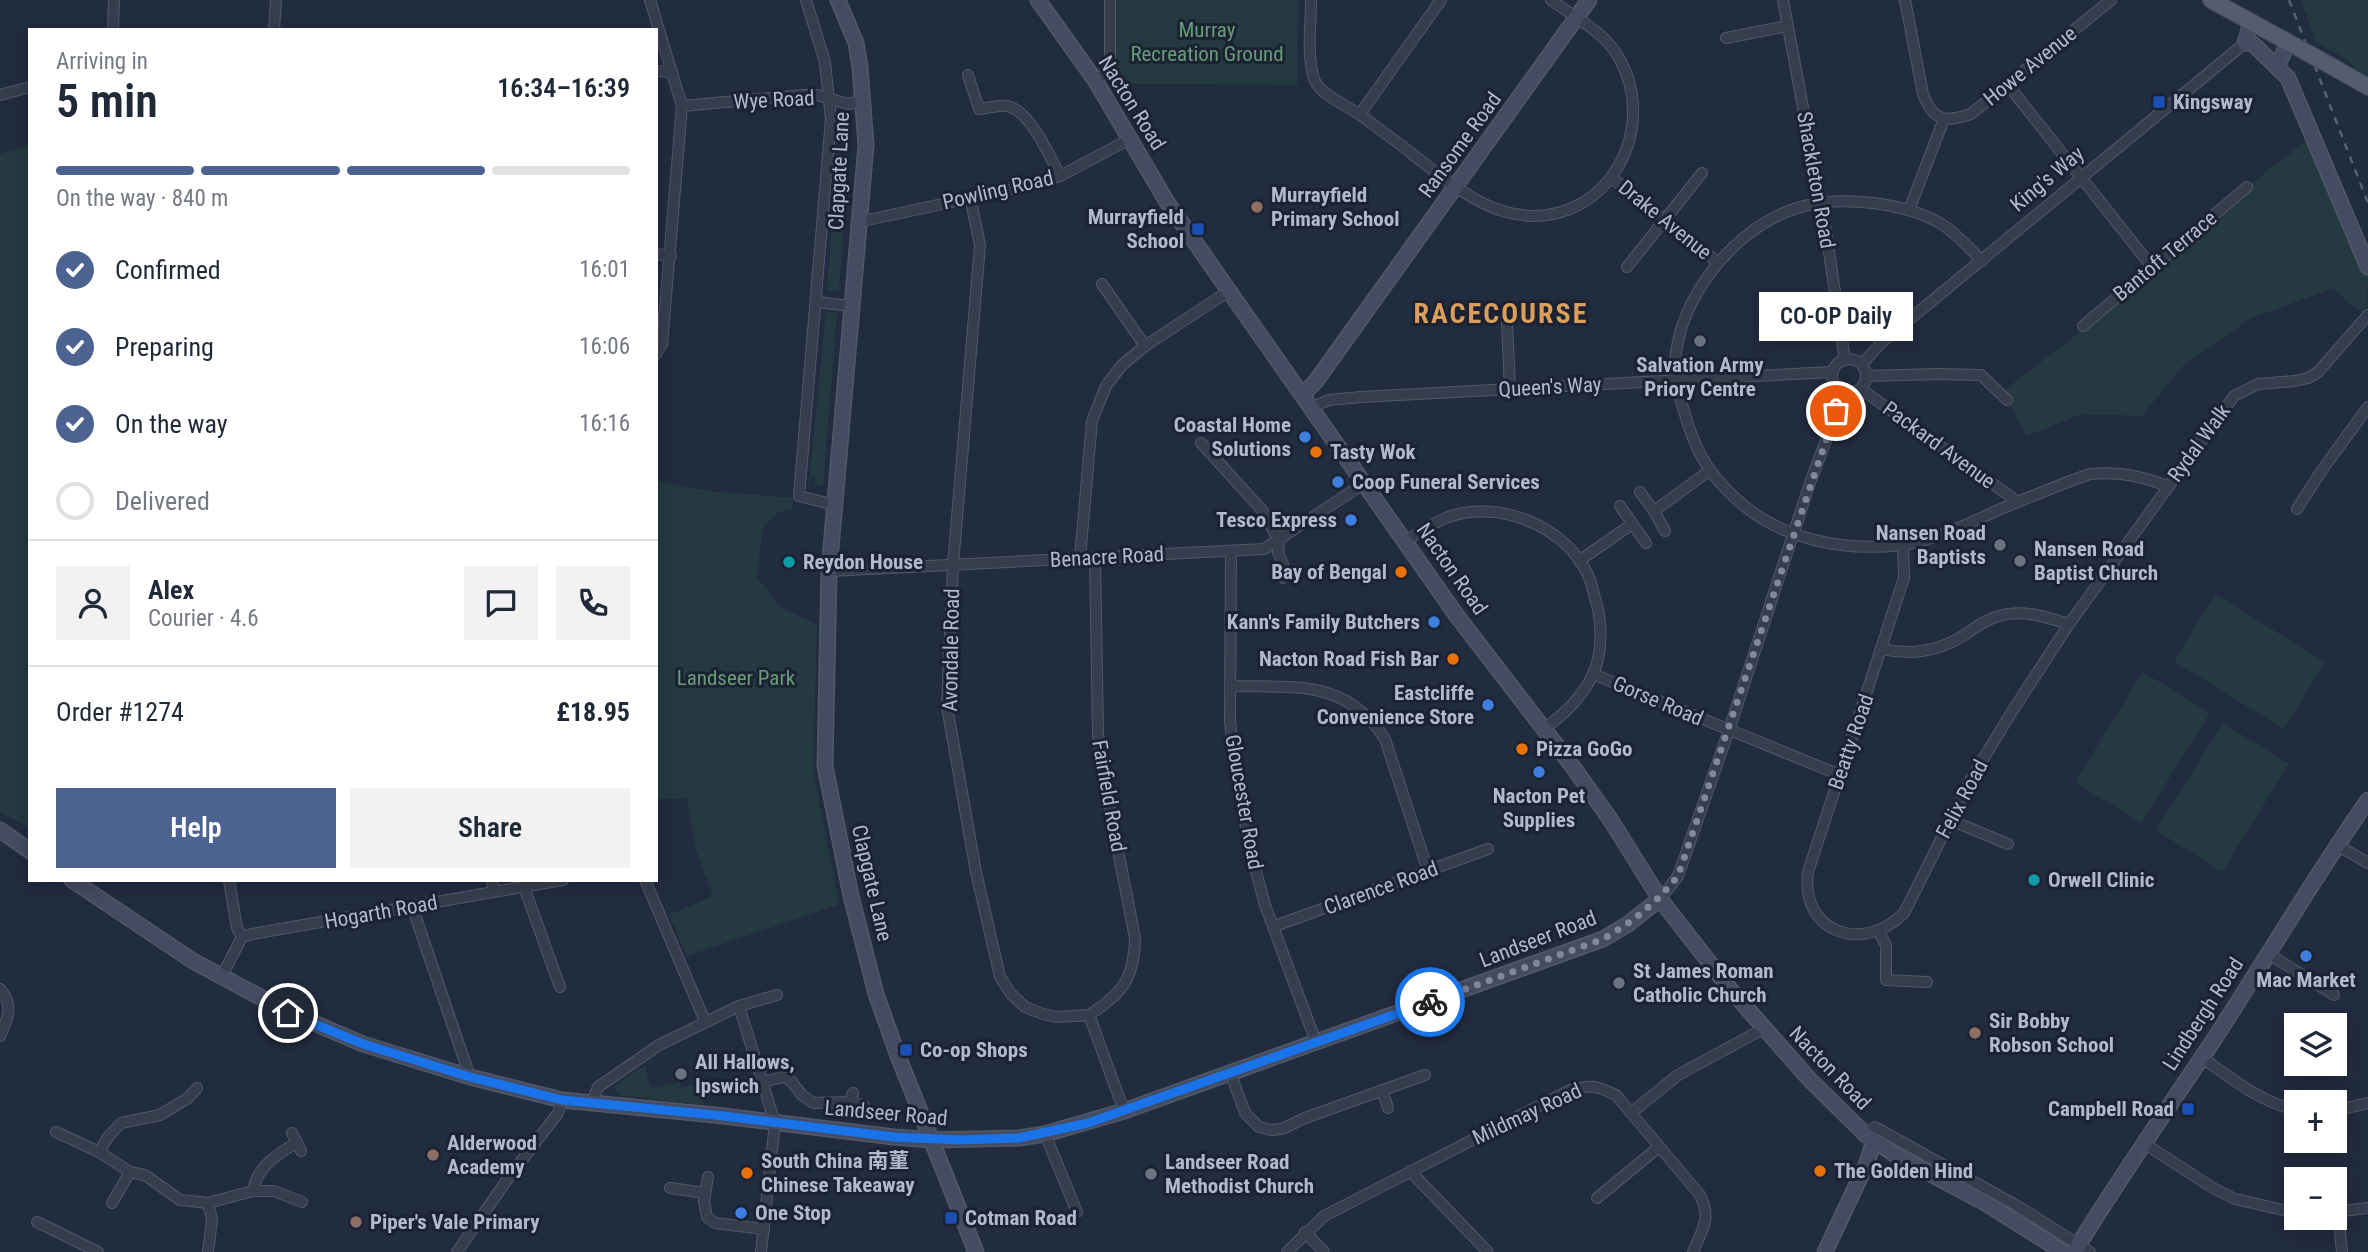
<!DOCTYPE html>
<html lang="en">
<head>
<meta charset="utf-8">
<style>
  :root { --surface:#fff; --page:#f2f2f3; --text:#1f2937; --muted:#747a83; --line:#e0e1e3; --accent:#4c6291 }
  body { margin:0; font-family:"Roboto Condensed","Noto Sans SC",sans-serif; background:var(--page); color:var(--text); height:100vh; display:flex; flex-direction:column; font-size:26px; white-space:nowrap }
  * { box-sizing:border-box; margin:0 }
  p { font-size:23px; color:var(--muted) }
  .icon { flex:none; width:38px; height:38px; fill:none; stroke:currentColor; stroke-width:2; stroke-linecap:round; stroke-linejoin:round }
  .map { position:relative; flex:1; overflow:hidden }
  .drawer { position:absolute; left:28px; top:28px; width:630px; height:854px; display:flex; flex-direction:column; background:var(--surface); border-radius:0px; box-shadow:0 4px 18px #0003 }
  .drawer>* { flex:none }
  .tools { position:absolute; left:2284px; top:1013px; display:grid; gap:14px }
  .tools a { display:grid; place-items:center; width:63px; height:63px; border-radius:0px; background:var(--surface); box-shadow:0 4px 18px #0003; font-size:35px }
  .pin { position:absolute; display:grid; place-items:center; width:60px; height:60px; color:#fff; margin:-30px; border:4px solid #fff; border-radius:50%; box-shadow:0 2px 7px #0007 }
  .courier { position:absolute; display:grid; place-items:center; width:70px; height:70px; margin:-35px; border:5px solid #1a73e8; border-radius:50%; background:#fff; color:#222; box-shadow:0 2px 9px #0007 }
  .bubble { position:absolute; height:49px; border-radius:0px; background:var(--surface); box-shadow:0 4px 18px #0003; font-size:23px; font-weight:600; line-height:49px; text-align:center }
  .head em { font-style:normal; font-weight:600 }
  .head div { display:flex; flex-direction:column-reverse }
  .head { display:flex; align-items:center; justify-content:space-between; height:119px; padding:0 28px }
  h1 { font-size:46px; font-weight:600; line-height:52px }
  .bar { display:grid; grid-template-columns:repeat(4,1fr); gap:10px 7px; align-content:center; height:84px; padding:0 28px }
  .bar i { height:9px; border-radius:5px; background:var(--line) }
  .bar .active { background:var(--accent) }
  .bar p { grid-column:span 4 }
  .line { display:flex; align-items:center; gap:18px; padding:0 28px; border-top:2px solid var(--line) }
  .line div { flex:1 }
  .round { display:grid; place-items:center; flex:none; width:74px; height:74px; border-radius:0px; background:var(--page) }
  ol { padding:0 28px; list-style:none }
  li { display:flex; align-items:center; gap:21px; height:77px }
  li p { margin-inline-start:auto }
  li .icon { padding:7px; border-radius:50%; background:var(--accent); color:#fff; stroke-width:4 }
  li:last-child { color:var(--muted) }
  li i { width:38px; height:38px; border:4px solid var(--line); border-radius:50% }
  .button { display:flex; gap:14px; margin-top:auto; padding:14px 28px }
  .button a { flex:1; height:80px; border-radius:0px; background:var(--accent); color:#fff; font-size:28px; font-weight:600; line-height:80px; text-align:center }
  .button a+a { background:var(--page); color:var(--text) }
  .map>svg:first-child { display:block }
</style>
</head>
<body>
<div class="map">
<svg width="2368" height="1252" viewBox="0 0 2368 1252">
  <rect width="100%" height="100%" fill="#222c3f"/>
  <g fill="#243a40">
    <path d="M1116,0H1298L1297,85L1116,84Z"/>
    <path d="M2301,0H2368V76L2356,70L2349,61L2316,42Z"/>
    <path d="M2311,137L2368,267L2367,316L2332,289L2251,318L2183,366L2142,416L2082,414L2027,436L2003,391L2079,333L2107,315L2112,305L2247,187Z"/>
    <path d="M30,144V346L27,378L30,387V824L28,827L0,812V154Z"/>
    <path d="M837,149L849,166L839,291L827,290Z"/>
    <path d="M826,312L837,313L823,486L815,485V477H812L809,484Z"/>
    <path d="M656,481L716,492L792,498V509L778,512L763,526L757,577L780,607L817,625L813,771L838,897V905L687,956L669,915L713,896L695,848L687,798L656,799Z"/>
    <path d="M2215,594L2325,662L2284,729L2174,661Z"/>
    <path d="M2143,672L2210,713L2141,823L2075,782Z"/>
    <path d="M2223,723L2289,764L2222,872L2156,830Z"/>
    <path d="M645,1065L650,1088L680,1082L681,1088L699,1084L704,1105L628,1096L621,1095L616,1090V1085Z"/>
  </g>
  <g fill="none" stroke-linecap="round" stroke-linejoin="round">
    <g stroke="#515969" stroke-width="12">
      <g id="street">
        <path d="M650,0L682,106L662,344L656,354"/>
        <path d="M806,0L825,62L831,119L799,496L835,505"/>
        <path d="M1311,0C1311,22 1307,54 1313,75C1314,81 1319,88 1324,92C1335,101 1349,107 1360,115C1372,123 1383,132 1394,140C1427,164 1467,202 1506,212C1598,237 1663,136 1619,58C1605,32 1574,17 1551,0"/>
        <path d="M1783,0L1825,225L1845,360"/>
        <path d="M1905,0L1923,94C1933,121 1945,123 1971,114L2111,0"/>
        <path d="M113,30L114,0"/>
        <path d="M274,30L276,0"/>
        <path d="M1726,38L1787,26"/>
        <path d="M656,71L672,72"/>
        <path d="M968,75L979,109C988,108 999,105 1007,106C1030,110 1050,157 1060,176"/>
        <path d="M1095,80L1108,72L1110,58V0"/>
        <path d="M2008,85L2152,267"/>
        <path d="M0,95L30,87"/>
        <path d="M682,106L803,95H817L848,104L864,101"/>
        <path d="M1360,114L1441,0"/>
        <path d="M1612,178L1717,262"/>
        <path d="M970,197L980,245L953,565L947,707L976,872L1000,977L1011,994L1025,1007L1043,1014L1057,1017L1089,1015L1124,1111"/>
        <path d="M1909,210L1944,119"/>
        <path d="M858,222L1027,186L1060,176L1130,139"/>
        <path d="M656,254L671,256"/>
        <path d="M1982,261C1970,249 1958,235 1943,225C1922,212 1898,206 1873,203C1846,200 1821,200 1794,209C1730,230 1667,311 1676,381C1677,391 1681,401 1684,411C1694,447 1706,471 1734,497C1778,539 1842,552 1902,545C1935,540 1966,525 1996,511C2027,498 2058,485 2090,474C2118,471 2141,476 2167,486"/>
        <path d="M1627,267L1702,173"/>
        <path d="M1102,284L1145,346"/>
        <path d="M816,302L851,306"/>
        <path d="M1507,322L1510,389"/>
        <path d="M2083,326L2247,187"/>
        <circle cx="1849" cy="376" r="17"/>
        <path d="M1862,364L1882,342L2245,43"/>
        <path d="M1866,376L1938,374L1981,375L2007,400"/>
        <path d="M1861,389L2018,502"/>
        <path d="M1312,407L1329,400L1361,397L1832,372"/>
        <path d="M1201,443L1262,510L1279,541L1278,552L1283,564V578"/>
        <path d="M1640,492L1654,511"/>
        <path d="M1620,506L1646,543"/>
        <path d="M2297,509L2322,470L2368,407"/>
        <path d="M1665,531L1654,511L1709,471"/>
        <path d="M1406,541C1419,532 1433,523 1448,517C1498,499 1566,526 1588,575C1592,583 1593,593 1596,601C1602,624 1603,652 1593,674C1582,698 1564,714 1544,729"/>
        <path d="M1903,544L1904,578L1808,872C1800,933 1863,954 1904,913L1971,779L2013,710L2069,624L2234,396L2258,384L2295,381L2308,378L2318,372L2368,315"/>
        <path d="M1231,551L1230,721L1234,761L1250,849L1265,905L1316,1042"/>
        <path d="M1080,558L1092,421L1106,386L1122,365L1145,346L1229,291"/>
        <path d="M1579,561L1632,524"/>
        <path d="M829,571L1264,549L1365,483"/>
        <path d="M1882,649C1913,656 1940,651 1966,634C1976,627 1987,619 1999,616C2022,609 2047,617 2069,624"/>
        <path d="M1593,674L1840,775"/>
        <path d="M1230,686C1294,688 1346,678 1385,739L1428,871"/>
        <path d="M1950,820L2008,844"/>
        <path d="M2337,845L2368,863"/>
        <path d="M229,880L237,928L242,937"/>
        <path d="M492,880L494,892"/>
        <path d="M645,880L705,1021"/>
        <path d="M524,887L560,987"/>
        <path d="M1660,899L1678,876L1729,730L1811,480L1844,393"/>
        <path d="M412,906L470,1077"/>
        <path d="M1275,926L1488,849"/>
        <path d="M1879,932L1886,945V980L1927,982"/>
        <path d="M2269,954L2334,995"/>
        <path d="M222,976L242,937L252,934L563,880"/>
        <path d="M0,989C14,1005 8,1019 0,1036"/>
        <path d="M739,1006L775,1123L761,1252"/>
        <path d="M1089,1015C1123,993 1134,979 1135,938L1102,768L1098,734L1095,557"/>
        <path d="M2201,1057C2231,1078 2260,1102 2296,1110"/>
        <path d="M1230,1072L1245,1113L1259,1127L1271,1130L1282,1129L1305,1118L1425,1075"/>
        <path d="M762,1082L784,1077L791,1081L802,1095L813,1103L850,1102L853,1093"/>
        <path d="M1382,1090L1388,1108"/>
        <path d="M592,1102L598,1087L659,1045L739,1006L777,995"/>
        <path d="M850,1102L864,1105"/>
        <path d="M2334,1111L2368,1103"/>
        <path d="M1631,1113L1678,1075L1763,1029"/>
        <path d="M56,1132L99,1152L130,1172L145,1175L180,1200L208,1203L253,1191H274L302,1202"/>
        <path d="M292,1133L301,1151"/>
        <path d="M1045,1134L1077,1212"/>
        <path d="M1866,1135L1875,1127L2021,1208L2090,1252"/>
        <path d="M2145,1144L2213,1188L2235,1199L2296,1213"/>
        <path d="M99,1152L108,1137L121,1123L160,1115L188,1098L197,1088"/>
        <path d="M1410,1171L1488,1252"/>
        <path d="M708,1177L704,1201L707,1217L715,1223L764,1229"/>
        <path d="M670,1188L705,1193"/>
        <path d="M253,1191C257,1166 277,1155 297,1142"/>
        <path d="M1597,1198L1659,1147"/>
        <path d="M112,1203L130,1172"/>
        <path d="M208,1203L212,1220L208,1252"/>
        <path d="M2334,1212L2368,1208"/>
        <path d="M2338,1212L2342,1252"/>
        <path d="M37,1222L98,1252"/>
        <path d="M1305,1232L1324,1252"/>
        <path d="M457,1252L509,1177L558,1113L562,1100"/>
        <path d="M1287,1252L1324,1216L1570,1090C1591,1084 1597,1086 1616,1095L1700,1195C1712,1218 1702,1230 1693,1252"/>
      </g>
    </g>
    <g stroke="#515969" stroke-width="17">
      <g id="secondary">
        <path d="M838,0L856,43L860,67L866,145L829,571L825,766L851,896L876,994L898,1056L976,1252"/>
        <path d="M1038,0L1095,80L1167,202L1229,291L1457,616L1573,767L1610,819L1660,899L1730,989L1810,1080L1866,1135L1897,1156L1987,1204L2063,1252"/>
        <path d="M2251,22L2245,43L2253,44L2288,78L2368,267"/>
        <path d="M2277,66L2289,42"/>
        <path d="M1303,395L1316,381L1589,0"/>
        <path d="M0,830L30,851"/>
        <path d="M72,880L193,961L288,1012L363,1044L470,1077L562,1100L715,1115L894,1137L933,1140L1019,1138L1045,1134L1124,1111L1603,939L1628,924L1660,899"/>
        <path d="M1825,1252L1866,1165L1874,1141"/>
        <path d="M2074,1252C2117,1182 2163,1115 2209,1047C2263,965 2312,880 2368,800"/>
      </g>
    </g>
    <g stroke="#3f4757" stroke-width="18">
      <g id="primary">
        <path d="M2211,0L2295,46"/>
        <path d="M2333,67L2368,87"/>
      </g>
    </g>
    <use href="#street" stroke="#363e4e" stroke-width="10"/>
    <use href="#secondary" stroke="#444c62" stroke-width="14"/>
    <use href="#primary" stroke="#545d6f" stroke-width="16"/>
    <path stroke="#586176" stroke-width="2.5" stroke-dasharray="7 7" stroke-linecap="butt" d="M2289,0L2368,203"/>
    <g stroke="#3f4757" stroke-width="18" stroke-linecap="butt">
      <path id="primary-bridge" d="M2295,46L2333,67"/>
    </g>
    <use href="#primary-bridge" stroke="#545d6f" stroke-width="16"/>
  </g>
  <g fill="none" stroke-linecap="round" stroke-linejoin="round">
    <path stroke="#808899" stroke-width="7" stroke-dasharray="0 12.6" d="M1430,1002L1603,939C1634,921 1655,904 1678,876L1836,411"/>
    <path stroke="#1a73e8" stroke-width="9" d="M288,1013L363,1044L470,1077L562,1100L715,1115L894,1137L960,1140L1019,1138L1088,1123L1430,1002"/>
  </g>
  <g fill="#1a4fb4" stroke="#1b2333" stroke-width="2.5">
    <rect x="2152" y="95" width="14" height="14" rx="3.5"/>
    <rect x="1191" y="222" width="14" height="14" rx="3.5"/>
    <rect x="899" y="1043" width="14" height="14" rx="3.5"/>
    <rect x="2181" y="1102" width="14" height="14" rx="3.5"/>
    <rect x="944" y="1211" width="14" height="14" rx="3.5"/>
  </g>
  <g fill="#8d6e63" stroke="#1b2333" stroke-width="2.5">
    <circle cx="1257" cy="207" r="7"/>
    <circle cx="1975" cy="1033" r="7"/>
    <circle cx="433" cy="1155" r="7"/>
    <circle cx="356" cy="1222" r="7"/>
  </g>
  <g fill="#6b7280" stroke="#1b2333" stroke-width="2.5">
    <circle cx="1700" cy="341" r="7"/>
    <circle cx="2000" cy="545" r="7"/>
    <circle cx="2020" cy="561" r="7"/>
    <circle cx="1619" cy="983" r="7"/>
    <circle cx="681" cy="1074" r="7"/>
    <circle cx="1151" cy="1174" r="7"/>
  </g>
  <g fill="#3f7fe0" stroke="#1b2333" stroke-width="2.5">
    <circle cx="1305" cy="437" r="7"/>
    <circle cx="1338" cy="482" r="7"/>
    <circle cx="1351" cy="520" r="7"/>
    <circle cx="1434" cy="622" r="7"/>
    <circle cx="1488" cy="705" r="7"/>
    <circle cx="1539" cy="772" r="7"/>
    <circle cx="2306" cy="956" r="7"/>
    <circle cx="741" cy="1213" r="7"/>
  </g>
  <g fill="#e8710a" stroke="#1b2333" stroke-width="2.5">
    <circle cx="1316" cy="452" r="7"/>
    <circle cx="1401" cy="572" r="7"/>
    <circle cx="1453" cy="659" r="7"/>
    <circle cx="1522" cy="749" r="7"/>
    <circle cx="1820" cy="1171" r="7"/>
    <circle cx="747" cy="1173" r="7"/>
  </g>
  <g fill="#0f9aa8" stroke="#1b2333" stroke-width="2.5">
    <circle cx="789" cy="562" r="7"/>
    <circle cx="2034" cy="880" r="7"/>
  </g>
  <g text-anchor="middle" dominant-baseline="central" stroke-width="6" stroke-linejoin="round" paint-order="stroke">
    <g font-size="21" fill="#689c78" stroke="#1b2333">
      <text x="1207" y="30">Murray<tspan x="1207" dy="24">Recreation Ground</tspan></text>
      <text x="736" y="678">Landseer Park</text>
    </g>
    <g font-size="21" fill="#b2b9ca" stroke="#1b2333">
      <text transform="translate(2030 66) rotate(-39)">Howe Avenue</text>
      <text transform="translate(774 100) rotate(-3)">Wye Road</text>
      <text transform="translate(1132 103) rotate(58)">Nacton Road</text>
      <text transform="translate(1460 145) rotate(-54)">Ransome Road</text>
      <text transform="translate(839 171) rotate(-87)">Clapgate Lane</text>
      <text transform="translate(2047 179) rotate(-40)">King's Way</text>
      <text transform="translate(1816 180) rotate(80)">Shackleton Road</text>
      <text transform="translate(998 190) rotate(-13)">Powling Road</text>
      <text transform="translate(1665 220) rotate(39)">Drake Avenue</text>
      <text transform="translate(2165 256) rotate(-40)">Bantoft Terrace</text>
      <text transform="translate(1550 387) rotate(-3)">Queen's Way</text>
      <text transform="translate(2199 443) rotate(-54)">Rydal Walk</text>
      <text transform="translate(1939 445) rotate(36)">Packard Avenue</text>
      <text transform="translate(1107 557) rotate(-3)">Benacre Road</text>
      <text transform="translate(1452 569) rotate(55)">Nacton Road</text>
      <text transform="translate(951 650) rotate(-89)">Avondale Road</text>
      <text transform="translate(1658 701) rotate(23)">Gorse Road</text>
      <text transform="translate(1851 742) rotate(-71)">Beatty Road</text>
      <text transform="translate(1109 796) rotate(80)">Fairfield Road</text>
      <text transform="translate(1962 799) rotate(-62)">Felix Road</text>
      <text transform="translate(1244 802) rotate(80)">Gloucester Road</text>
      <text transform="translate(872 883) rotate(77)">Clapgate Lane</text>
      <text transform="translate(1381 888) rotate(-20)">Clarence Road</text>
      <text transform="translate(381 912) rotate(-10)">Hogarth Road</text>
      <text transform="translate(1538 939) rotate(-21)">Landseer Road</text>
      <text transform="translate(2203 1014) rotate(-57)">Lindbergh Road</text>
      <text transform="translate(1830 1068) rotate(46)">Nacton Road</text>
      <text transform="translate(886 1113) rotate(5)">Landseer Road</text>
      <text transform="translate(1527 1114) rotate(-25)">Mildmay Road</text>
    </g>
    <g font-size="21" font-weight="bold" fill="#b2b9ca" stroke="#1b2333" text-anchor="start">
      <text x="2173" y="102">Kingsway</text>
      <text x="1271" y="195">Murrayfield<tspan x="1271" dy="24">Primary School</tspan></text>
      <text x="1184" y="217" text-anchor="end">Murrayfield<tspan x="1184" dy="24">School</tspan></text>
      <text x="1700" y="365" text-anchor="middle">Salvation Army<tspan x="1700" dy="24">Priory Centre</tspan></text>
      <text x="1291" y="425" text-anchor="end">Coastal Home<tspan x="1291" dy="24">Solutions</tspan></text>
      <text x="1330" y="452">Tasty Wok</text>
      <text x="1352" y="482">Coop Funeral Services</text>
      <text x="1337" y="520" text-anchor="end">Tesco Express</text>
      <text x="1986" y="533" text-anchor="end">Nansen Road<tspan x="1986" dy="24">Baptists</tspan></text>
      <text x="2034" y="549">Nansen Road<tspan x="2034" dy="24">Baptist Church</tspan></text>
      <text x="803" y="562">Reydon House</text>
      <text x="1387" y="572" text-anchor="end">Bay of Bengal</text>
      <text x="1420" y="622" text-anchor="end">Kann's Family Butchers</text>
      <text x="1439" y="659" text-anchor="end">Nacton Road Fish Bar</text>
      <text x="1474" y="693" text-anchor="end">Eastcliffe<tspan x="1474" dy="24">Convenience Store</tspan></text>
      <text x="1536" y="749">Pizza GoGo</text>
      <text x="1539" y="796" text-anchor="middle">Nacton Pet<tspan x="1539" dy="24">Supplies</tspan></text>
      <text x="2048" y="880">Orwell Clinic</text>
      <text x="1633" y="971">St James Roman<tspan x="1633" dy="24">Catholic Church</tspan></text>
      <text x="2306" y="980" text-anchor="middle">Mac Market</text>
      <text x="1989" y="1021">Sir Bobby<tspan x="1989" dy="24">Robson School</tspan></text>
      <text x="920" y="1050">Co-op Shops</text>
      <text x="695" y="1062">All Hallows,<tspan x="695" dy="24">Ipswich</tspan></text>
      <text x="2174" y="1109" text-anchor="end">Campbell Road</text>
      <text x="447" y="1143">Alderwood<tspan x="447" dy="24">Academy</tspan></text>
      <text x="761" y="1161">South China 南菫<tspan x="761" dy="24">Chinese Takeaway</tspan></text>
      <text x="1165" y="1162">Landseer Road<tspan x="1165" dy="24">Methodist Church</tspan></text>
      <text x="1834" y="1171">The Golden Hind</text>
      <text x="755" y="1213">One Stop</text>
      <text x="965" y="1218">Cotman Road</text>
      <text x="370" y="1222">Piper's Vale Primary</text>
    </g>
    <g font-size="28" font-weight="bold" letter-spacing="2" fill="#db9f5b" stroke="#1b2333">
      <text x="1501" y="313">RACECOURSE</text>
    </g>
  </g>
</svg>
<div class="tools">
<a><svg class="icon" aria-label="layers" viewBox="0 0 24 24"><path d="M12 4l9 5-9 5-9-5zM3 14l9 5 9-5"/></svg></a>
<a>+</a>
<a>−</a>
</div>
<div class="pin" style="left:1836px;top:411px;background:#ea580c"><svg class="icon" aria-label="bag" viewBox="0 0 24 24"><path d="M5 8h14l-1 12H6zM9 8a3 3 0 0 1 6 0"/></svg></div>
<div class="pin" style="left:288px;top:1013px;background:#1f2937"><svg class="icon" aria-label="home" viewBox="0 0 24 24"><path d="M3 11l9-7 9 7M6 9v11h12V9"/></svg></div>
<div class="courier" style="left:1430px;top:1002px"><svg class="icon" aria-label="bike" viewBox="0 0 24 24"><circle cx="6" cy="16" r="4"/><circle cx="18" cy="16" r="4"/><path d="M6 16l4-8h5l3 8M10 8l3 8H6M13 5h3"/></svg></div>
<div class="bubble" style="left:1759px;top:292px;width:154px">CO-OP Daily</div>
<section class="drawer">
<div class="head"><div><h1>5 min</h1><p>Arriving in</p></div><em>16:34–16:39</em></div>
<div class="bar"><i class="active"></i><i class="active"></i><i class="active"></i><i></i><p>On the way · 840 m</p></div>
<ol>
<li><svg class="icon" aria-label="check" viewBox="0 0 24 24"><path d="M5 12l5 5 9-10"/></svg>Confirmed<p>16:01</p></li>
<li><svg class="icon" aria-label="check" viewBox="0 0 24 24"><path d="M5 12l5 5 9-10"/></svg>Preparing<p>16:06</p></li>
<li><svg class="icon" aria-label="check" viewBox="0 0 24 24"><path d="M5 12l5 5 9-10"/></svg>On the way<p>16:16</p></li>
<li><i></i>Delivered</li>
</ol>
<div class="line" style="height:126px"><a class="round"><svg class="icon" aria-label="person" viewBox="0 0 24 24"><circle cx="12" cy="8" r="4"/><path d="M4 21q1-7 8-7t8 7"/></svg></a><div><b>Alex</b><p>Courier · 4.6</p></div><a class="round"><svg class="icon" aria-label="chat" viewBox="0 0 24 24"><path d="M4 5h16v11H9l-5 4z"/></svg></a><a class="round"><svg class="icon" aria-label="phone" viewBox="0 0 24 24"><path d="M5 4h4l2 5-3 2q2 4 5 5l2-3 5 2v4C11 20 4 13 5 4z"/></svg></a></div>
<div class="line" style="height:91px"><div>Order #1274</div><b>£18.95</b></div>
<div class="button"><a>Help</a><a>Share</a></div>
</section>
</div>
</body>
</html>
